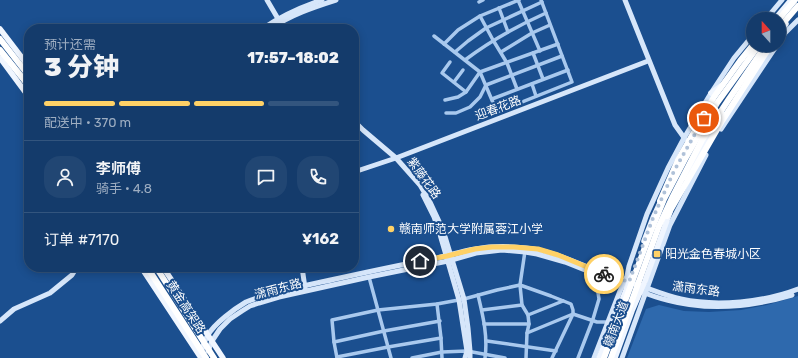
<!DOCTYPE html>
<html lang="zh">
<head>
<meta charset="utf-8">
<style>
  :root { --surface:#143b6b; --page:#214673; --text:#f1f3f6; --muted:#9dadc1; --line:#33557e; --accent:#ffd166 }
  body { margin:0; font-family:Rubik,"Noto Sans SC",sans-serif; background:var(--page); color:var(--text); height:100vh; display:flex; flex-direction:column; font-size:15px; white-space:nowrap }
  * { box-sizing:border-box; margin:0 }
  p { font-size:13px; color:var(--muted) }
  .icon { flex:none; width:22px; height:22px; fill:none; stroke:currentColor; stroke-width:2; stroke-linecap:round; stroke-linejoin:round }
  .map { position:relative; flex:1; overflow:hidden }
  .details { position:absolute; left:24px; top:24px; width:335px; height:248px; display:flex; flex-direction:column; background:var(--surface); border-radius:16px; box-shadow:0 2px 10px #0003,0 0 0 1px var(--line) }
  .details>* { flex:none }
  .needle { width:26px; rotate:339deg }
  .controls { position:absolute; left:746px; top:12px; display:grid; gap:8px }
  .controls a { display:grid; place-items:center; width:40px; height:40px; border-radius:50%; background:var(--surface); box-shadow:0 2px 10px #0003,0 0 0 1px var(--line); font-size:20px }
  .pin { position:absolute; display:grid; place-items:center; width:34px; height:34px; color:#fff; margin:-17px; border:2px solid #fff; border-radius:50%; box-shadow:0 1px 4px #0007 }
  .courier { position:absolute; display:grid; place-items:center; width:40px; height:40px; margin:-20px; border:3px solid #ffd166; border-radius:50%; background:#fff; color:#222; box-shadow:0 1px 5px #0007 }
  .overview em { font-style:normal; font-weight:800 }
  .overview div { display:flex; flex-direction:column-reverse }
  .overview { display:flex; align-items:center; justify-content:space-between; height:68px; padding:0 20px }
  h1 { font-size:26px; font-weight:800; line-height:30px }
  .bar { display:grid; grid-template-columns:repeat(4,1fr); gap:6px 4px; align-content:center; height:48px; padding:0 20px }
  .bar i { height:5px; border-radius:3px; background:var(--line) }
  .bar .current { background:var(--accent) }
  .bar p { grid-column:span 4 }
  .line { display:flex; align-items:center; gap:10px; padding:0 20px; border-top:1px solid var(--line) }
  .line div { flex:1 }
  .round { display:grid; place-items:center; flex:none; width:42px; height:42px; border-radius:16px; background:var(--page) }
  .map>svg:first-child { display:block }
</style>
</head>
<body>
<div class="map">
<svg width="798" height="358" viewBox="0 0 798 358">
  <rect width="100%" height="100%" fill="#1b4f8f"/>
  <path fill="#2e69ad" d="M798,296V358H627L646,309L659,305L684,311L709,312L741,310L767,305Z"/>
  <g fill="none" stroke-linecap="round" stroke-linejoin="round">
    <g stroke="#a9c9ee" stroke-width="3.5">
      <path d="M518,0L540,51"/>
      <path d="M479,2L483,0"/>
      <path d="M499,8L508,32"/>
      <path d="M480,16L493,40L507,63L517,89"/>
      <path d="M434,36L480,72L497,112L572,82L541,0"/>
      <path d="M444,44L458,30L480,16L519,0"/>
      <path d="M455,52L468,41L486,28L542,2"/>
      <path d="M501,52L532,33L550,25"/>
      <path d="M533,53L543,79"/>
      <path d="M465,60C490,41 517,26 546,13"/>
      <path d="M450,62L442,73L466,92"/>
      <path d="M454,82L463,70"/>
      <path d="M532,84L536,96"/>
      <path d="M492,99L568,70"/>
      <path d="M445,100L458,97L466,92L480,72L558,44"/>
      <path d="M446,113H456L470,107L480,97L486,85L562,56"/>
      <path d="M525,251L520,285L522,305L528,315L529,324L527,333L526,358"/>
      <path d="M369,277L391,358"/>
      <path d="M478,295C483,316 488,336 485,358"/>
      <path d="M437,304L441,338L442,358"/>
      <path d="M482,310L522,305"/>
      <path d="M528,315L563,301"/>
      <path d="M484,324H529"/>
      <path d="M527,333L573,314L597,322H608"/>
      <path d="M487,341L556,351"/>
      <path d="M334,342L384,331L440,321"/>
      <path d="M337,357L388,347L441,338"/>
      <path d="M337,358L334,342L332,320L378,310L437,304L464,299L497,290L520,285L551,296L571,304L573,310V314L552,358"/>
      <path d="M412,358L442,352L467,351L505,358"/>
      <path d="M578,358L593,319L599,299L597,286L600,276"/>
    </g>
    <g stroke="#d6e6fa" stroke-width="5">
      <path d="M267,0L284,29"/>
      <path d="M625,0L675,125L685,139"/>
      <path d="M766,19L782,0"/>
      <path d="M262,29C281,16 301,7 322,0"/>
      <path d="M270,29C290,15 314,7 336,0"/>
      <path d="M779,42L785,33L798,20"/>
      <path d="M354,121L363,130L396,158L420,185L430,202L443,230L464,299L468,328L470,351V358"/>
      <path d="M721,129L777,45"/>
      <path d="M354,172L396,158L648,61"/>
      <path d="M423,195L434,217L439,231L459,300L467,351L465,358"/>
      <path d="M302,267L305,288"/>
      <path d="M637,290C647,294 657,298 667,300C708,311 751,307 792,295"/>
      <path d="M0,321L14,309L50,293L72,275L77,267"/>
      <path d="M208,351L212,341L220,329L230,319L242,311L250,306L259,303L279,297L369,277L448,261L476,253L502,250L525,252L537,254L565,262L630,288"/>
      <path d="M201,353C203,347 204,341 208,335C214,324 234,309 246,302C260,296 275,293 289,289C306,285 323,282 340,278C372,271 405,264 437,258C450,255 462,251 475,249C491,246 509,246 526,248C553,251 577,263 602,273C615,278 628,282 641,286C655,291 667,296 681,299C717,307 764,302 798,289"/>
      <path d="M594,358L620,291L627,276L629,266L647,214L668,168L684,138L711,93L734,58L753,35"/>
      <path d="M622,358L670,225L706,155"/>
    </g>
    <g stroke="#f0f6ff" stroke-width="5.5">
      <path d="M775,19L791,0"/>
      <path d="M0,29L29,67"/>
      <path d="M779,33L786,24"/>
      <path d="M0,58L29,97"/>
      <path d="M711,93L721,86"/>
      <path d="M686,178L698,155L723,114"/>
      <path d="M644,241L653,218L660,203"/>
      <path d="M141,267L201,358"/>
      <path d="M163,267L223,358"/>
      <path d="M599,358L632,275"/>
      <path d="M615,358L632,311L645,281L670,212"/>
    </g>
    <g stroke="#fff" stroke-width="6">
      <path d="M779,19L795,0"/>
      <path d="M779,28L798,6"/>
      <path d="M0,39L29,76"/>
      <path d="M0,50L29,86"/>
    </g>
    <g stroke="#fff" stroke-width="6">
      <path d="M660,201L678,160L714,97L740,61L753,45"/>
      <path d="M667,216L722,121L771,45"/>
      <path d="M147,267L206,358"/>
      <path d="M156,267L214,358"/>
      <path d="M604,358L651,231L664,199L685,159L717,103L759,45"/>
      <path d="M611,358L659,226L672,198L702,140L729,99L766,45"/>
    </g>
  </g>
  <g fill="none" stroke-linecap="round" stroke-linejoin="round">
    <path stroke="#afc1d8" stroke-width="4" stroke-dasharray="0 7.2" d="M604,274L629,282L653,218L674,171L704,118"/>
    <path stroke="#ffd166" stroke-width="5" d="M420,261L447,256L475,249L492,247H514L538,249L558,255L604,274"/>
  </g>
  <g fill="#ffd166" stroke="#1b4f8f" stroke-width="1.5">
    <circle cx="391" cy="229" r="4"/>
    <rect x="653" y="250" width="8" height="8" rx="2"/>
  </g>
  <g text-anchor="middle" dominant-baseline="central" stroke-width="4" stroke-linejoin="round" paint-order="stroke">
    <g font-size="12" fill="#fff" stroke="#1b4f8f">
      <text transform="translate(498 108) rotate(-21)">迎春花路</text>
      <text transform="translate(424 178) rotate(54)">紫藤花路</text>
      <text transform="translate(278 289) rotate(-15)">潇雨东路</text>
      <text transform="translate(696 289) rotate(7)">潇雨东路</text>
      <text transform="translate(186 307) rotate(57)">黄金高架路</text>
      <text transform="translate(616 324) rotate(-69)">赣南大道</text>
    </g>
    <g font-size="12" fill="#fff" stroke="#1b4f8f" text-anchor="start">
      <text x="399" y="229">赣南师范大学附属蓉江小学</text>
      <text x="665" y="254">阳光金色春城小区</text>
    </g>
  </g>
</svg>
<div class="controls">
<a><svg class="needle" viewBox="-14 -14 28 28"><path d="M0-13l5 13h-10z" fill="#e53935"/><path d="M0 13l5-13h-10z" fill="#9dadc1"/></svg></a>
</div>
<div class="pin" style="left:704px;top:118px;background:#ea580c"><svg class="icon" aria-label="bag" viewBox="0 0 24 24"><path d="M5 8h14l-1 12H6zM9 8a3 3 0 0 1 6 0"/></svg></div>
<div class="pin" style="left:420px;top:261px;background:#1f2937"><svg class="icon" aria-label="home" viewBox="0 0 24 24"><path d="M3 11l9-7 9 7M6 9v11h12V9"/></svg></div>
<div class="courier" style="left:604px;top:274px"><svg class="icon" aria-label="bike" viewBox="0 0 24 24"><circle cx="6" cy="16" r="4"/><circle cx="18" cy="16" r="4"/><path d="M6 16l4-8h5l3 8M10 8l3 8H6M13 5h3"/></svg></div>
<section class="details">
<div class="overview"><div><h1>3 分钟</h1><p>预计还需</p></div><em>17:57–18:02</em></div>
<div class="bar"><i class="current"></i><i class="current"></i><i class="current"></i><i></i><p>配送中 · 370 m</p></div>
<div class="line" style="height:72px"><a class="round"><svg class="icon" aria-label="person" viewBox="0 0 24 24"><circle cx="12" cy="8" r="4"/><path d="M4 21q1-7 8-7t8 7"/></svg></a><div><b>李师傅</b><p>骑手 · 4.8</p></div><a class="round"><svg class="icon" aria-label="chat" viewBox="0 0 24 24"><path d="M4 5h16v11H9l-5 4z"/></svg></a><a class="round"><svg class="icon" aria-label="phone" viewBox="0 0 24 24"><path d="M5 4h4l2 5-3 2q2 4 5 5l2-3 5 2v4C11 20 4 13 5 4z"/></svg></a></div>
<div class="line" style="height:52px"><div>订单 #7170</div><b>¥162</b></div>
</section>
</div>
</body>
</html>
